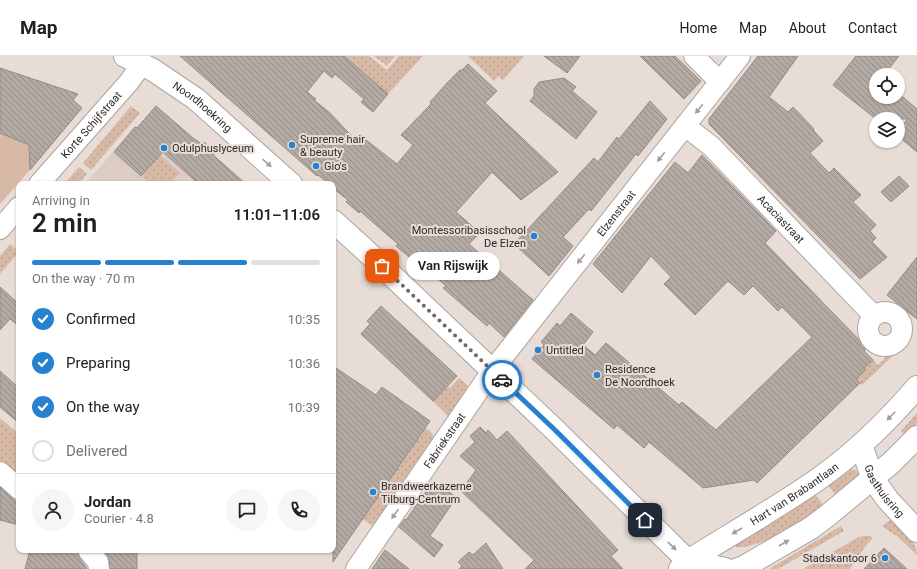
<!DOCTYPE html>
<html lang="en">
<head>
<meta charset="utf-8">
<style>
  :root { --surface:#fff; --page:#f6f6f6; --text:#202124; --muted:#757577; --line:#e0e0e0; --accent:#2781ce }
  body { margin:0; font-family:Roboto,sans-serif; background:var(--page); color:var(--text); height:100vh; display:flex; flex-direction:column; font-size:15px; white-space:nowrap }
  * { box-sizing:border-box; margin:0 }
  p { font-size:13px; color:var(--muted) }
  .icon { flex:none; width:22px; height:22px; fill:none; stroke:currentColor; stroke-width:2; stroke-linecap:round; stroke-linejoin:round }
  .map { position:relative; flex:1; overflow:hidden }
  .panel { position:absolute; left:16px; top:125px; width:320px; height:372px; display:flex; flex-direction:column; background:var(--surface); border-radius:8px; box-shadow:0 1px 3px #0004 }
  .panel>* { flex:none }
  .fabs { position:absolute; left:869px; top:12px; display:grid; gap:8px }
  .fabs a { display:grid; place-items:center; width:36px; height:36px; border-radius:50%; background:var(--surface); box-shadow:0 1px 3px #0004; font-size:20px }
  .pin { position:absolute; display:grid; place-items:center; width:34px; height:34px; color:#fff; margin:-17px; border-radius:8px; box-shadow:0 2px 6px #0006 }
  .courier { position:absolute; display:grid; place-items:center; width:40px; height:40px; margin:-20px; border:3px solid #2781ce; border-radius:50%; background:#fff; color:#222; box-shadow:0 1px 5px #0007 }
  .bubble { position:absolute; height:28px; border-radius:14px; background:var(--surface); box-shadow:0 1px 3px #0004; font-size:13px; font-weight:600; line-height:28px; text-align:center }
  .overview em { font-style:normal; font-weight:600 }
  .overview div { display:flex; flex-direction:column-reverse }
  .overview { display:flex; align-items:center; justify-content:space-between; height:68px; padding:0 16px }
  h1 { font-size:26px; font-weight:600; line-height:30px }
  .bar { display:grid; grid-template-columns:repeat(4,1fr); gap:6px 4px; align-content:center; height:48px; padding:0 16px }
  .bar i { height:5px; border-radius:3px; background:var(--line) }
  .bar .selected { background:var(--accent) }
  .bar p { grid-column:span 4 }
  .line { display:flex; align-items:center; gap:10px; padding:0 16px; border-top:1px solid var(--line) }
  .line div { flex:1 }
  .round { display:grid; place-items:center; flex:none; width:42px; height:42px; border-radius:21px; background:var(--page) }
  ol { padding:0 16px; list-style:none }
  li { display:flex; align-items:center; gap:12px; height:44px }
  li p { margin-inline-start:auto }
  li .icon { padding:4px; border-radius:50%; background:var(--accent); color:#fff; stroke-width:4 }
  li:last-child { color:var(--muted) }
  li i { width:22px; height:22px; border:2px solid var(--line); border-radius:50% }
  header { display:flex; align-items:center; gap:24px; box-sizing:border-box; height:56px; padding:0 20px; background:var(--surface); border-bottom:1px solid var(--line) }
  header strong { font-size:19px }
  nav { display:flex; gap:22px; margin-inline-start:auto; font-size:14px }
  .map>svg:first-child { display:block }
</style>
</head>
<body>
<header>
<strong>Map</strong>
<nav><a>Home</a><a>Map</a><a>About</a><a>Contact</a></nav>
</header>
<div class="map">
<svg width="917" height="513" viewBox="0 0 917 513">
  <defs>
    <pattern id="grass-dots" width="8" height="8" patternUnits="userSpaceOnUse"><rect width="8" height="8" fill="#d7b9a6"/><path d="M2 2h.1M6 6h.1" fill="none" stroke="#b99f8f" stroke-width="1.8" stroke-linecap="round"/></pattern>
    <pattern id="building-back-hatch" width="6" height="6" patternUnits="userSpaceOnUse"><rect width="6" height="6" fill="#b3aaa4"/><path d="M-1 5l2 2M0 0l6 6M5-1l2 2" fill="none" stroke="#928b86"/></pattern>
  </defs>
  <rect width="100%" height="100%" fill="#e7dcd6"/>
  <path fill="#ddccc3" d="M156,50L193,82L202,88L204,86L216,96L214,99L246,128H85L135,71L137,72Z"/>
  <g fill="url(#grass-dots)">
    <path d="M344,0H369L387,14L399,0H423L388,38Z"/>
    <path d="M374,0H395L387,10Z"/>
    <path d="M468,0H524L503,24L498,20L494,25Z"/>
    <path d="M131,50L140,57L91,114L83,107Z"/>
    <path d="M160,99L180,117L170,128H151L142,120Z"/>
    <path d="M79,111L87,118L78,128H64Z"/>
    <path d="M10,188L19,196L0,218V200Z"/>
    <path d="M897,292L899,294L862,329L856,323L865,314L864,312L873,304L878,309L887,300L883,294H890Z"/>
    <path d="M459,322L467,329L466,336L449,361L433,345L448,330L450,332Z"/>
    <path d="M917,357V367L906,380L901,375Z"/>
    <path d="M0,362L19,378V427L0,411Z"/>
    <path d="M425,372L430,375L433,379L432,385L373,470L362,463Z"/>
    <path d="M848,412L857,415L859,422L838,441L825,426Z"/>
    <path d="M813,436L824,450C802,464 762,493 736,491L735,488Z"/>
    <path d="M892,463C901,472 917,485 917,499L898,481L882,470Z"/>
    <path d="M841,470L844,475L778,513H769Z"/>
    <path d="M863,480H870L873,482L867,488L850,513H803L857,482Z"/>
  </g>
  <path fill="#d7b9a6" d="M0,77L35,92L30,102L37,106L0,148Z"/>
  <g fill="url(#building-back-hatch)" stroke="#968c87">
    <path d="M180,0H344L388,38L373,56L361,46L364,43L335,18L332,22L324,15L307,36L316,43L314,44L330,57L361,90L366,84L397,108L413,89L401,79L431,48L430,46L448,26L460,14H462L468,8L497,35L485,47L558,116L521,144L492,116L456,156L480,177L469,188L533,244L504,281L489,267L487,270L443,232L446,230L411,199L409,201L396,190L398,188L360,155L359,157L346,146L348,144L333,132V128H329L318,119L317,120Z"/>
    <path d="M544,0H580L567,17Z"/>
    <path d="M640,0H675L701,25L684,43Z"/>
    <path d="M758,0H798L769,41L788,56L793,51L814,73L813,74L823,85L810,97L829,117L834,112L861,139L853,146L876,169L870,175L876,182L872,186L887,201L860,223L709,68V63Z"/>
    <path d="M856,0H899L884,19H876V41H898V37L917,53V96L898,80V73L908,63H876L833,29Z"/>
    <path d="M0,12L78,38L73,44L82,52L30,114L29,89L0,77Z"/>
    <path d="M564,22L576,31L572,35L597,56L576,83L530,45L534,40V33L539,26Z"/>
    <path d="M650,45L667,63L638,100L636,98L591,155L589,153L563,181L573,190L549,220L514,188L594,102L598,106L617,81L619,83Z"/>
    <path d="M156,50L193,82L202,88L204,86L216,96L213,99L246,128H199L163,96L141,120L114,96L135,71L137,72Z"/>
    <path d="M702,99L776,175L765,187L867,292L864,295L873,304L864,312L865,314L856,323L860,327L757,427L754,424L703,432L649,386L644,392L617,369L614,373L532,303L544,289L541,286L557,267L560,270L571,257L593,276L583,289L595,299L606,287L679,349L682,346L716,374L812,281L782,251L778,255L753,230L744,239L728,225L695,259L664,228L671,221L651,200L622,237L593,208L675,106L688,117Z"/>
    <path d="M899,120L909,130L891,146L881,136Z"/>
    <path d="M917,201V263L887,239Z"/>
    <path d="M0,231L19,248V270L10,263L0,274Z"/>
    <path d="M381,250L457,320L433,345L361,278L370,268L367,265Z"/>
    <path d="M333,310L376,339L382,331L430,365L333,506Z"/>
    <path d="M0,315L19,332V367L0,351Z"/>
    <path d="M480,371L486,377L488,374L497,384L507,375L618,494L611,500L623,513H525L534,504L461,435L476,414L460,400L475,386L470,380Z"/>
    <path d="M432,427L438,431L441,428L456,442L430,480L443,489L434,501L399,471L405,463L406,464Z"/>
    <path d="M0,431L19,448V469L0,464Z"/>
    <path d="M486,487L503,513H459L462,510L458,506L469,496L473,499Z"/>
    <path d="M884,492L907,513H864Z"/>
    <path d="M30,494H77L79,501L87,513H25Z"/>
    <path d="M103,494H137V513H110L109,504Z"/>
    <path d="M385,494L409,513H372Z"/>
  </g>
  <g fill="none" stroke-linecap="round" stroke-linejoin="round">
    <g stroke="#aea49e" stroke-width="22">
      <g id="minor">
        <path d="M694,0L720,26"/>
        <path id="s1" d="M685,70L711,90L874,260"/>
        <path id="s2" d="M39,128L129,26L142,8"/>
        <path d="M0,173L19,151"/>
        <circle cx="885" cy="273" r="17"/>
        <path d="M0,416L19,433"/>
        <path d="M88,494L98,506L99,513"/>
        <path id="s3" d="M356,513L492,315L740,0"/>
      </g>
    </g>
    <g stroke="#aea49e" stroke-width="24">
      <g id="tertiary">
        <path id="s4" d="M125,0L153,14L196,43L291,128"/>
        <path d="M333,165L364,193L555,374L688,505"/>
        <path id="s5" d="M861,389L873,423L888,444L917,475"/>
        <path d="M688,505L725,513"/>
        <path id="s6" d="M680,513L688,505C731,478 775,453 817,424C854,398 887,366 917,331"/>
        <path d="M738,513L742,512L811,472L827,460L891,407L917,381"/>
      </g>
    </g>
    <use href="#minor" stroke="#fff" stroke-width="20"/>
    <use href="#tertiary" stroke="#fff" stroke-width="22"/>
  </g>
  <defs><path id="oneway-solid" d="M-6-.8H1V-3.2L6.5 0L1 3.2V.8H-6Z"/></defs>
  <g fill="#a19f9e">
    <use href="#oneway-solid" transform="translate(699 53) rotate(129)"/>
    <use href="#oneway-solid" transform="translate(661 101) rotate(128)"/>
    <use href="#oneway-solid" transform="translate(267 107) rotate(41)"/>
    <use href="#oneway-solid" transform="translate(581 203) rotate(128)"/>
    <use href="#oneway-solid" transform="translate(891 360) rotate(134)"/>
    <use href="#oneway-solid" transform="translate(395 458) rotate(125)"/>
    <use href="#oneway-solid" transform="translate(737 475) rotate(150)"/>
    <use href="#oneway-solid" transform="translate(784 487) rotate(-30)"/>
    <use href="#oneway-solid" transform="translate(672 490) rotate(44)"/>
  </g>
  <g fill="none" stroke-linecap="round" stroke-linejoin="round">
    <path stroke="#6f6865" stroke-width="4" stroke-dasharray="0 7.2" d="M382,210L502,324"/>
    <path stroke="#2781ce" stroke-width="5" d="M502,324L555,374L645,464"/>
  </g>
  <g fill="#2781ce" stroke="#e7dcd6" stroke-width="1.5">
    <circle cx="292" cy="89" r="4"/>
    <circle cx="164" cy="92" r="4"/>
    <circle cx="316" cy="110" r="4"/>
    <circle cx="534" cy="180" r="4"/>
    <circle cx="538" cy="294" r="4"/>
    <circle cx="597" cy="319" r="4"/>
    <circle cx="373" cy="436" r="4"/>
    <circle cx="885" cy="502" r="4"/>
  </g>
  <g text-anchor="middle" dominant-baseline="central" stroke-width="4" stroke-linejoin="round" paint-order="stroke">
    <g font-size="11" fill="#2e2a28" stroke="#e7dcd6">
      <text stroke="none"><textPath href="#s4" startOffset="93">Noordhoekring</textPath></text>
      <text stroke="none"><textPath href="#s2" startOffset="79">Korte Schijfstraat</textPath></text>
      <text stroke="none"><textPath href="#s3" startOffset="441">Elzenstraat</textPath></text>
      <text stroke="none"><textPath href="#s1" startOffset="134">Acaciastraat</textPath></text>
      <text stroke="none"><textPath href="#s3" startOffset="156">Fabriekstraat</textPath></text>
      <text stroke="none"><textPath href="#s5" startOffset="52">Gasthuisring</textPath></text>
      <text stroke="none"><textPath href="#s6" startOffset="137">Hart van Brabantlaan</textPath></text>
    </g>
    <g font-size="11" fill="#2e2a28" stroke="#e7dcd6" text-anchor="start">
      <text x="300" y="83">Supreme hair<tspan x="300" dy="13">&amp; beauty</tspan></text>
      <text x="172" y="92">Odulphuslyceum</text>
      <text x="324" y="110">Gio's</text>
      <text x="526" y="174" text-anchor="end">Montessoribasisschool<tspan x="526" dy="13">De Elzen</tspan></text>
      <text x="546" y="294">Untitled</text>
      <text x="605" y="313">Residence<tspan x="605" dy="13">De Noordhoek</tspan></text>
      <text x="381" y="430">Brandweerkazerne<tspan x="381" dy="13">Tilburg-Centrum</tspan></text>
      <text x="877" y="502" text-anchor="end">Stadskantoor 6</text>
    </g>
  </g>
</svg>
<div class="fabs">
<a><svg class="icon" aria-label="locate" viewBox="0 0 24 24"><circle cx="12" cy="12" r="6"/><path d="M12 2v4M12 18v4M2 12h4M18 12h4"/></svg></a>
<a><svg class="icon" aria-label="layers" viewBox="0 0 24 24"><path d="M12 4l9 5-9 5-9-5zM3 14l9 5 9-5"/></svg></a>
</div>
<div class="pin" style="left:382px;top:210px;background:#ea580c"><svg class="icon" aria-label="bag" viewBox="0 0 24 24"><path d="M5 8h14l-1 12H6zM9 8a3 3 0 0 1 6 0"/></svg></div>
<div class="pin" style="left:645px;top:464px;background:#1f2937"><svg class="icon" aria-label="home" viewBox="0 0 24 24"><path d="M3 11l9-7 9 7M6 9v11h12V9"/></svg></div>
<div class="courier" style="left:502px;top:324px"><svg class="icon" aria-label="car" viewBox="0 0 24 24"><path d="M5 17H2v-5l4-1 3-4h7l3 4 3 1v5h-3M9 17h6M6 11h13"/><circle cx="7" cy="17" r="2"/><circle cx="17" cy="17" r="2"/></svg></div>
<div class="bubble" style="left:406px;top:196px;width:94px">Van Rijswijk</div>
<section class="panel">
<div class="overview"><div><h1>2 min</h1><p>Arriving in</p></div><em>11:01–11:06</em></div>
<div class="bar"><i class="selected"></i><i class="selected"></i><i class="selected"></i><i></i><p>On the way · 70 m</p></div>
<ol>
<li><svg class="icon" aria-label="check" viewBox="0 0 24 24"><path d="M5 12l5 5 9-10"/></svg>Confirmed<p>10:35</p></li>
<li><svg class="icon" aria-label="check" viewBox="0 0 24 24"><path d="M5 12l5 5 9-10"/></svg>Preparing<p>10:36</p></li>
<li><svg class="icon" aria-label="check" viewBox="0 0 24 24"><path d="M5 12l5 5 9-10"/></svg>On the way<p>10:39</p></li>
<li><i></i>Delivered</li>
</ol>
<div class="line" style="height:72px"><a class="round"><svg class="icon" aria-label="person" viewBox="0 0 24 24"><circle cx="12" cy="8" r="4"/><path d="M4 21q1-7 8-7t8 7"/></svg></a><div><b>Jordan</b><p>Courier · 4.8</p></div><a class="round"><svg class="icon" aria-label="chat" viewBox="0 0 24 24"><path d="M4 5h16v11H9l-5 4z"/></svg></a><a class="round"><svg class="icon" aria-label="phone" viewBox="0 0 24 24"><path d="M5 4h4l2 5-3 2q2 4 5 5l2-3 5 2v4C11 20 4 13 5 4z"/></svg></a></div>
</section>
</div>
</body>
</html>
